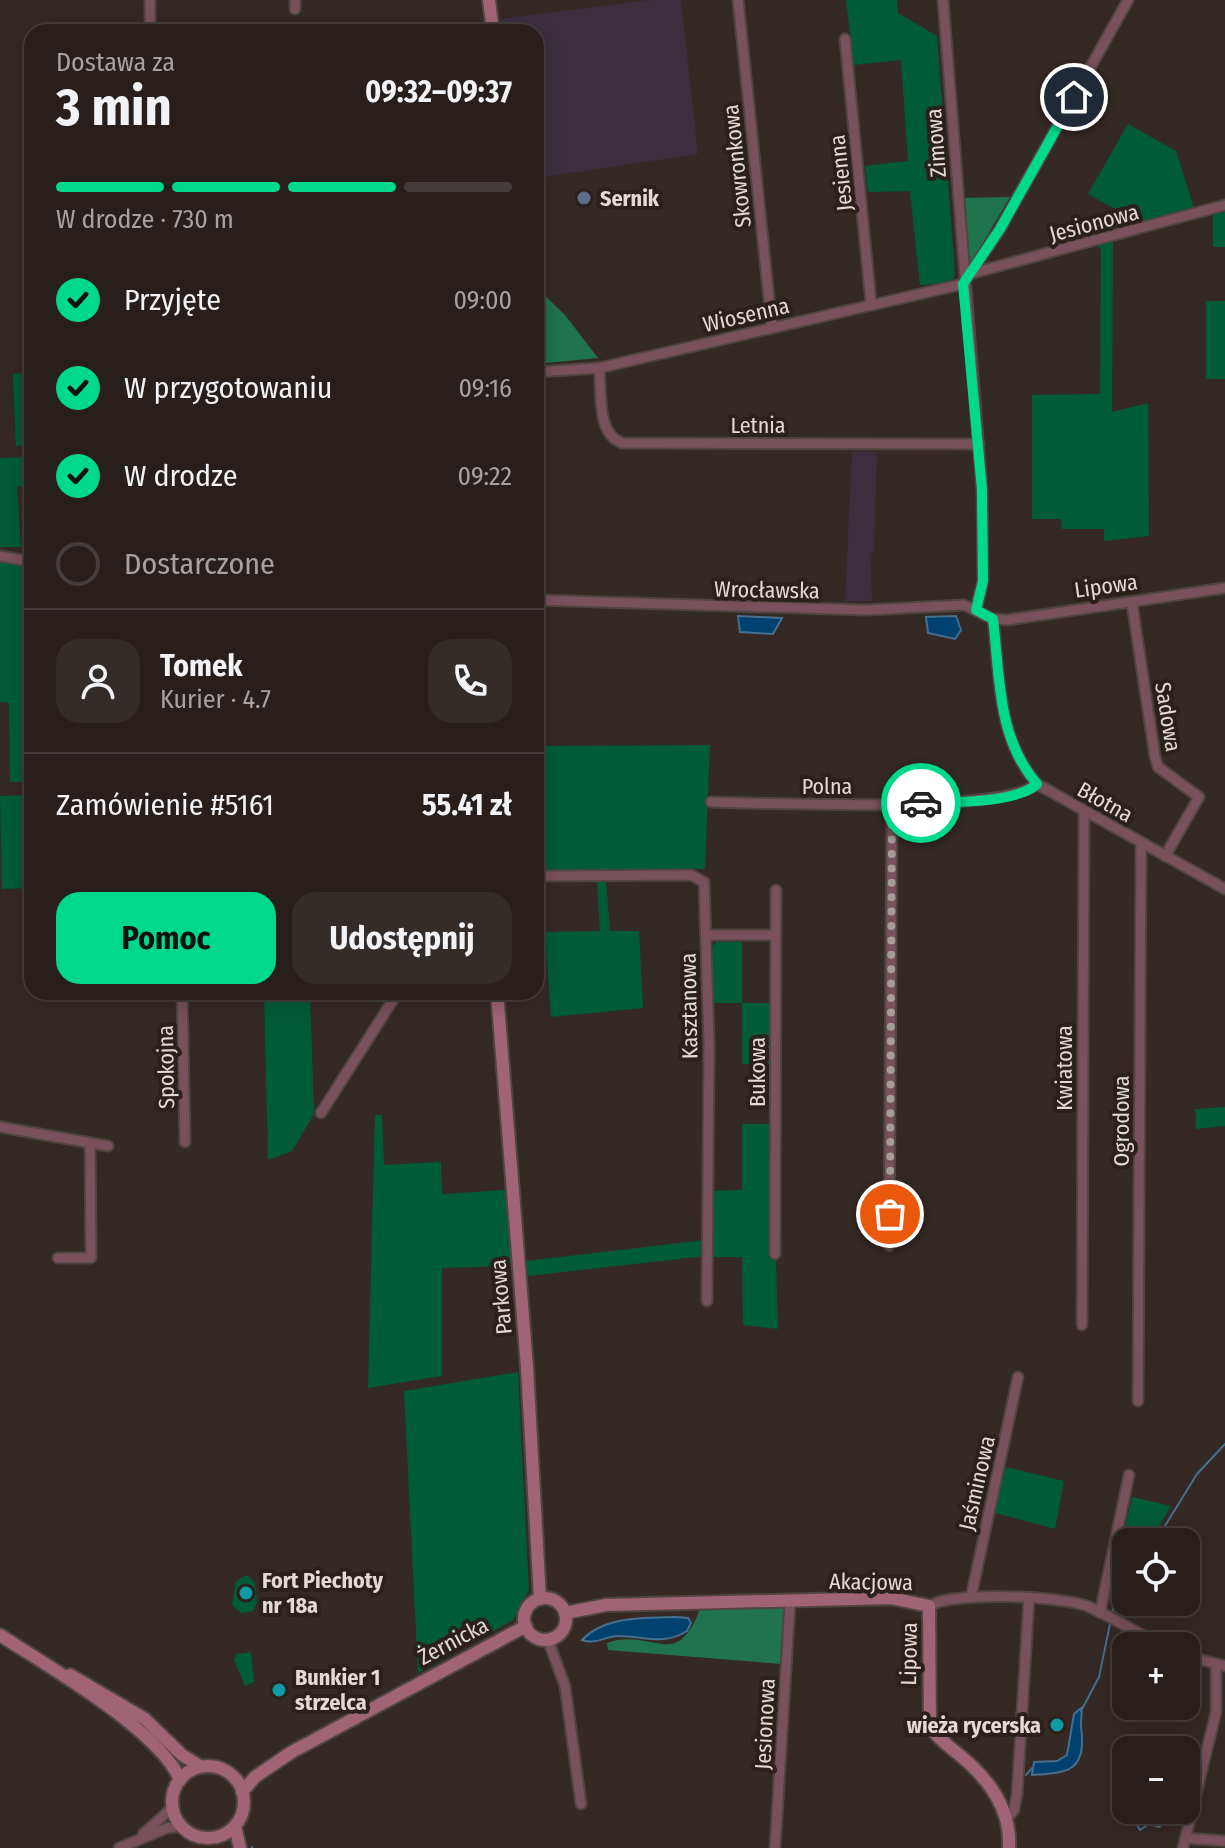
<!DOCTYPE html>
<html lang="pl">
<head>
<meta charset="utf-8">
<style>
  :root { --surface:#281f1c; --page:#342c29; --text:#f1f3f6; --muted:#a5a2a3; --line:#443d3b; --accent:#00d98c }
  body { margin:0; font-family:"Fira Sans Condensed",sans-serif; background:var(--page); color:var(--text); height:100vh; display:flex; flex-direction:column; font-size:30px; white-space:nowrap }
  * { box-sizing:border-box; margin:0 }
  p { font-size:26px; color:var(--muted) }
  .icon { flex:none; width:44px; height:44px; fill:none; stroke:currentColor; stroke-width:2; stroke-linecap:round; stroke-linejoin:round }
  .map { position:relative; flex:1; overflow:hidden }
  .drawer { position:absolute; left:24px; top:24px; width:520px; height:976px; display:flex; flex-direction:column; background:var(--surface); border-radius:24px; box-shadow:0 4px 20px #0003,0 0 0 2px var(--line) }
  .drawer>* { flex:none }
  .controls { position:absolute; left:1112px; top:1528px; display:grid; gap:16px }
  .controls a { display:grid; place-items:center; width:88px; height:88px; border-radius:16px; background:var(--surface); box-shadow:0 4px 20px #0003,0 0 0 2px var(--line); font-size:40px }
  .pin { position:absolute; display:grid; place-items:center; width:68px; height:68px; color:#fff; margin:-34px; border:4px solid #fff; border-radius:50%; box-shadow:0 2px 8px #0007 }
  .courier { position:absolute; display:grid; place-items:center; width:80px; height:80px; margin:-40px; border:6px solid #00d98c; border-radius:50%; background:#fff; color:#222; box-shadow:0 2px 10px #0007 }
  .summary em { font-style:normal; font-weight:700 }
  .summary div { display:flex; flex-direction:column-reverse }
  .summary { display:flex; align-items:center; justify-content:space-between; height:136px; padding:0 32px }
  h1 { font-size:52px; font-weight:700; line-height:60px }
  .bar { display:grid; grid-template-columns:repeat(4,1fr); gap:12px 8px; align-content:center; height:96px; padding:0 32px }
  .bar i { height:10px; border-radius:6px; background:var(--line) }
  .bar .selected { background:var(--accent) }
  .bar p { grid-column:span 4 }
  .line { display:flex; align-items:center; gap:20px; padding:0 32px; border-top:2px solid var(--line) }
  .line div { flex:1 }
  .round { display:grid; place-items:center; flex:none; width:84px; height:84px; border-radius:24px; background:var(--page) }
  ol { padding:0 32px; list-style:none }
  li { display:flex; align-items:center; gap:24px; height:88px }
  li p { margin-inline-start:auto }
  li .icon { padding:8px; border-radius:50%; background:var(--accent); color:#111; stroke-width:4 }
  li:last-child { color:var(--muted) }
  li i { width:44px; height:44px; border:4px solid var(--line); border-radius:50% }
  .action { display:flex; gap:16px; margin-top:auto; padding:16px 32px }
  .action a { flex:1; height:92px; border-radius:24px; background:var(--accent); color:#111; font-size:32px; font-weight:700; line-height:92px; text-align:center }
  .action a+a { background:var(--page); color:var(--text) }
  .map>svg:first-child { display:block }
</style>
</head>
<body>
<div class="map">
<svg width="1225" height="1848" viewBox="0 0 1225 1848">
  <rect width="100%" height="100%" fill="#352925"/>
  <g fill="#3b2f3e">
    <path d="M649,0H681L698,154L536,178V32H502L501,19Z"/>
    <path d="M852,451L877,452L874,553H870L872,601L845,602Z"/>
  </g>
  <g fill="#005b39">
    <path d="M846,0H897L898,13L937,36L955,274L952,283L920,285L910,191L868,192L865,166L908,161L901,60L854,65Z"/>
    <path d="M1128,124L1176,151L1195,211L1143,224L1088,194Z"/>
    <path d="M1225,209V247H1213V213Z"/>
    <path d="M1113,240L1112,412L1148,403L1149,536L1104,541V529H1062L1061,519H1032V395L1100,394L1101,250L1096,244Z"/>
    <rect x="1206" y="301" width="19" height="78"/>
    <path d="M32,373V445L16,446L13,374Z"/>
    <path d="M32,457V486H17L21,547H0V458Z"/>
    <path d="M0,562L32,568V782H10L9,703L0,702Z"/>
    <path d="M710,745L705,869L536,871V746Z"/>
    <path d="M32,795V888L2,889L0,796Z"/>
    <path d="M597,882H606L610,931H639L643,1008L551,1017L545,932L600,931Z"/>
    <path d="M717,942H742V1003H772V1064H742V1003H712L711,947Z"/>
    <path d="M264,992H310L314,1114L292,1151L268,1160Z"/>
    <path d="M1225,1107V1126L1196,1129L1195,1109Z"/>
    <path d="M375,1115H382L384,1165L441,1162L442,1194L505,1190L512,1266L442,1268V1376L368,1388Z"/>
    <path d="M742,1124H772L778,1329L743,1325L742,1257H711V1191L742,1190Z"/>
    <path d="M705,1240V1256L528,1276L526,1261Z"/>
    <path d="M518,1372L529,1590L513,1620L418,1673L404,1391Z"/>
    <path d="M1001,1466L1064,1481L1055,1529L992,1512Z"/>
    <path d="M1132,1497L1171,1506L1149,1542H1126L1125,1581L1114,1577Z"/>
    <path d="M247,1575L255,1583L257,1602L253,1611L241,1613L232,1605L236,1581Z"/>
    <path d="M251,1652L254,1682L245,1686L234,1660L237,1654Z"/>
  </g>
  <g fill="#20734f">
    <path d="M1010,197L971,263L965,250L961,198Z"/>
    <path d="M536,287L565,315L598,358L536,364Z"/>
    <path d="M784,1606L781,1664L608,1650L607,1643C652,1627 676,1673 700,1609Z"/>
  </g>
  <g fill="#00416f" stroke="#446f8e" stroke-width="2">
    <path d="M738,616L781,618H782L773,634L740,632Z"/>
    <path d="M956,616L961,630L955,639L928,633L926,617Z"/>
    <path d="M675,1617L688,1618L691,1623L687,1631C664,1646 644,1636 619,1636C605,1636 596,1645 582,1640C605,1616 644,1618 675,1617Z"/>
    <path d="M1081,1708C1083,1716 1080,1719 1081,1727C1087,1771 1069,1773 1032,1775L1034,1762L1057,1761L1067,1755L1074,1714Z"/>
  </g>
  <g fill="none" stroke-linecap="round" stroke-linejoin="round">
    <g stroke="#446f8e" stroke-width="2">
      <path d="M1155,1542L1197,1474L1225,1444"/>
      <path d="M1112,1613L1115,1602L1126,1586"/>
      <path d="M1081,1711L1099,1677L1110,1624"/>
      <path d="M1026,1775L1032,1768"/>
      <path d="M1124,1823L1137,1825L1140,1830L1149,1824L1160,1827"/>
      <path d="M252,1847V1848"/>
    </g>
    <g stroke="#514541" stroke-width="13">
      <g id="street">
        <path d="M150,0V32"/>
        <path d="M295,0V9"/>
        <path d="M738,0L772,328"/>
        <path d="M943,0L982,490L983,581L976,610"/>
        <path d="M845,39L871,303"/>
        <path d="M973,273L1225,205"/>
        <path d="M963,284L1000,229L1128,0"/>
        <path d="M599,368C602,392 596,434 622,443L979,444"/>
        <path d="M536,372L599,368L963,284"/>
        <path d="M0,556L32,562"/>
        <path d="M536,600L866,610L964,605L993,619L1007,620L1225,588"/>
        <path d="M1132,603L1155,757L1158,767L1199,797L1165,856"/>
        <path d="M993,619C1000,677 997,738 1037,784L1225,889"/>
        <path d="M711,802C765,803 1004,814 1037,784"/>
        <path d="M536,876L691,875L704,882L709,1043L707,1301"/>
        <path d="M706,935H775"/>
        <path d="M182,992L185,1142"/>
        <path d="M321,1113L398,992"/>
        <path d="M0,1127L108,1146"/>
        <path d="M889,1246L892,804"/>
        <path d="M775,1254L776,890"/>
        <path d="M58,1258H91L90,1143"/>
        <path d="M1082,1325L1084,811"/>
        <path d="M1138,1401L1141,842"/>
        <path d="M971,1597L1018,1377"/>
        <path d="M929,1606C954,1591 1060,1596 1087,1606C1113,1617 1138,1634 1163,1646"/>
        <path d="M1100,1613L1129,1475"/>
        <path d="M548,1640L565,1686L581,1804"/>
        <path d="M1186,1656L1225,1666"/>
        <path d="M1008,1817L1014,1810L1017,1794L1029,1599"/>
        <path d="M143,1834L174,1806"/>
        <path d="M1185,1838L1225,1841"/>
        <path d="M119,1848L167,1828L182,1826"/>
        <path d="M775,1848L790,1602"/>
        <path d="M1183,1848L1216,1712V1665"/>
      </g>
    </g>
    <g stroke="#514541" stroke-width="16">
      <g id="secondary">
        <path d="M489,0L493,32"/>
        <path d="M497,992L527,1367L540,1599"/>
        <circle cx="545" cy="1619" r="21"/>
        <path d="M565,1613L606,1605L891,1598L929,1606L930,1727C941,1743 959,1753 972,1766C996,1789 1011,1815 1009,1848"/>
        <path d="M0,1635C46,1665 161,1731 180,1780"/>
        <path d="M70,1675L145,1719L182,1755L200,1766"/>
        <circle cx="208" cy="1802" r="36"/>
        <path d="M242,1792L255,1777L290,1753L526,1626"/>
        <path d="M235,1826L240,1848"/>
      </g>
    </g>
    <use href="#street" stroke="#78515c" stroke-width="9"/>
    <use href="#secondary" stroke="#a16477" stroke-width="12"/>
  </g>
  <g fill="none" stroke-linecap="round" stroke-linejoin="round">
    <path stroke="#a59c99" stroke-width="8" stroke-dasharray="0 14.4" d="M890,1214L892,804L921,803"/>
    <path stroke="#00d98c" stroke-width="10" d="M921,803C950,802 1015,804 1037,784C997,738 1000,677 993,619L976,610L983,581L982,490L963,284L1000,229L1074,97"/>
  </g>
  <circle fill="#5c6f8a" stroke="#2b201b" stroke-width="3" cx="584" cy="198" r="8"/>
  <g fill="#0f9aa8" stroke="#2b201b" stroke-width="3">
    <circle cx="246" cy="1593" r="8"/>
    <circle cx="279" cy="1690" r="8"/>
    <circle cx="1057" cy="1725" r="8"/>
  </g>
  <g text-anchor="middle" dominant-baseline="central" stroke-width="8" stroke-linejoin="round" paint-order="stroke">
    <g font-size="22" fill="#e2dad7" stroke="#2b201b">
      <text transform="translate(936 143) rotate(-94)">Zimowa</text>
      <text transform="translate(737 166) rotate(-96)">Skowronkowa</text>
      <text transform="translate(841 173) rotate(-96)">Jesienna</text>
      <text transform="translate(1094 223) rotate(-15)">Jesionowa</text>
      <text transform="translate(746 315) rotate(-13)">Wiosenna</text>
      <text x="758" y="425">Letnia</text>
      <text transform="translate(1106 586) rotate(-8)">Lipowa</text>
      <text transform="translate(767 590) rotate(1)">Wrocławska</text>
      <text transform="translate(1168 717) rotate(81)">Sadowa</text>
      <text x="827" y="786">Polna</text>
      <text transform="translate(1105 802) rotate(29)">Błotna</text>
      <text transform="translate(689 1006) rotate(-91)">Kasztanowa</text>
      <text transform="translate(166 1067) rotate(-91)">Spokojna</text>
      <text transform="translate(1064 1068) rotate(-90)">Kwiatowa</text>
      <text transform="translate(757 1072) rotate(-90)">Bukowa</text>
      <text transform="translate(1121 1121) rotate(-90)">Ogrodowa</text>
      <text transform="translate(501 1297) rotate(-95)">Parkowa</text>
      <text transform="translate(977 1483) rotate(-77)">Jaśminowa</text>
      <text transform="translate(871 1582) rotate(1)">Akacjowa</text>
      <text transform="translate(453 1641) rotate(-28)">Żernicka</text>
      <text transform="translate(909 1654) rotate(-89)">Lipowa</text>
      <text transform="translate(765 1724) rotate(-87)">Jesionowa</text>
    </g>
    <g font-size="22" font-weight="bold" fill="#e2dad7" stroke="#2b201b" text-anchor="start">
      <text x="600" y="198">Sernik</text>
      <text x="262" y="1580">Fort Piechoty<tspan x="262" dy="25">nr 18a</tspan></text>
      <text x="295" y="1677">Bunkier 1<tspan x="295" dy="25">strzelca</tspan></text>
      <text x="1041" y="1725" text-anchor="end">wieża rycerska</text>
    </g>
  </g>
</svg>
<div class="controls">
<a><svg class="icon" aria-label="locate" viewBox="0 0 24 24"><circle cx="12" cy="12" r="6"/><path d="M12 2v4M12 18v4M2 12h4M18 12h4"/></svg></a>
<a>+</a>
<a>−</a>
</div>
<div class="pin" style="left:890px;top:1214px;background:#ea580c"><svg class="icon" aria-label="bag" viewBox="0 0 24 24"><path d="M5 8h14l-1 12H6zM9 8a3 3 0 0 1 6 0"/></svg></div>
<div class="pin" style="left:1074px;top:97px;background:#1f2937"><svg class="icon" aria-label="home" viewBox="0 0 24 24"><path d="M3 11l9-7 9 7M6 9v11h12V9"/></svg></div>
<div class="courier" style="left:921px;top:803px"><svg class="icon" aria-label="car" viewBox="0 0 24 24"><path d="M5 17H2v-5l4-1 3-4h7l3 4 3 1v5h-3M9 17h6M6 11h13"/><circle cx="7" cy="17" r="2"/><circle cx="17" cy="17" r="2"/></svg></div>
<section class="drawer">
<div class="summary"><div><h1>3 min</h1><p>Dostawa za</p></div><em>09:32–09:37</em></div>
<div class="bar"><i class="selected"></i><i class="selected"></i><i class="selected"></i><i></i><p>W drodze · 730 m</p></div>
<ol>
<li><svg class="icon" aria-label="check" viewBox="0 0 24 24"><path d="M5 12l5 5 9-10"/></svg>Przyjęte<p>09:00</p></li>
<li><svg class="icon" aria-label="check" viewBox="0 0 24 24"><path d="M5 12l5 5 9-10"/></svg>W przygotowaniu<p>09:16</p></li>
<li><svg class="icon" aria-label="check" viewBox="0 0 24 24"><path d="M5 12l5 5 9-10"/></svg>W drodze<p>09:22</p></li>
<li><i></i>Dostarczone</li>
</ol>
<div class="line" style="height:144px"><a class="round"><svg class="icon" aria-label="person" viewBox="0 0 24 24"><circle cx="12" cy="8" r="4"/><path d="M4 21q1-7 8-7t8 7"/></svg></a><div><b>Tomek</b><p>Kurier · 4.7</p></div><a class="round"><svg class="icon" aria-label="phone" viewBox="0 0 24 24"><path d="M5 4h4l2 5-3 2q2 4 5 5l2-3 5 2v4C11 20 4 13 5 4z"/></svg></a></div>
<div class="line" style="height:104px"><div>Zamówienie #5161</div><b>55.41 zł</b></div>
<div class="action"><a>Pomoc</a><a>Udostępnij</a></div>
</section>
</div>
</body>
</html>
